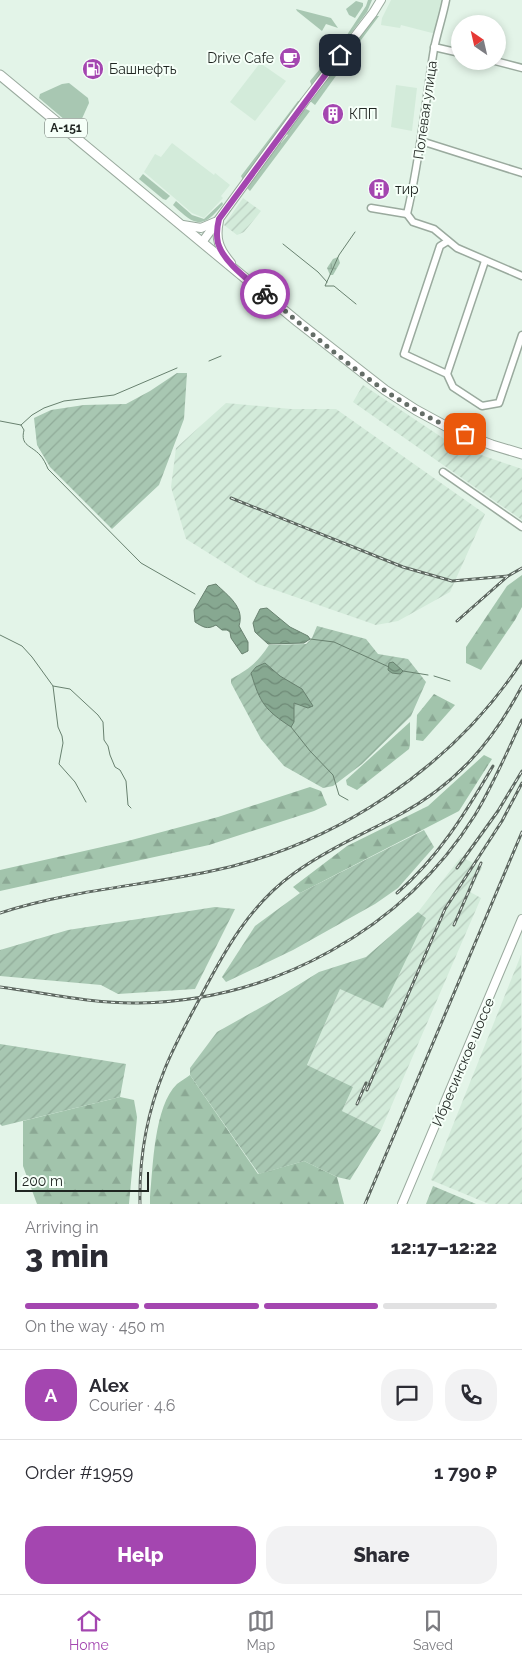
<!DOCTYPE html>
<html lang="en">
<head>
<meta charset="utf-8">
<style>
  :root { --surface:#fff; --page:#f2f2f3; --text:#2b2b33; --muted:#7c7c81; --line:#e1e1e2; --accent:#a446b0 }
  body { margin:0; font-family:Raleway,sans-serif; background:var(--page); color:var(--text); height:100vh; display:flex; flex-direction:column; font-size:19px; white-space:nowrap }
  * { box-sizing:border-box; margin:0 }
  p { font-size:16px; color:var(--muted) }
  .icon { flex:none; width:28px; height:28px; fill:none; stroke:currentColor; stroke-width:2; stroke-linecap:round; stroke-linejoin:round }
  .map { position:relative; height:1204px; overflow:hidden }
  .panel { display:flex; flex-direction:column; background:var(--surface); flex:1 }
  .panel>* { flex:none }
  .needle { width:32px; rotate:326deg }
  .fabs { position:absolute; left:451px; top:15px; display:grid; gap:10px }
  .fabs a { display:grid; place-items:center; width:55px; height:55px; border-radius:50%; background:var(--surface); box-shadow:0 2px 8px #0003; font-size:25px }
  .scale { position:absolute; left:15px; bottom:12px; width:134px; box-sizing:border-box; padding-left:5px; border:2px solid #1f2521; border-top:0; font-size:14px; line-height:18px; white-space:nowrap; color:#1f2521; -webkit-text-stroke:4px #f5fff8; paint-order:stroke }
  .pin { position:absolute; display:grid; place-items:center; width:42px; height:42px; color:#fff; margin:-21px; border-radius:10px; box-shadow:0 2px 8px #0006 }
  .courier { position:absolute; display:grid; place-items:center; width:50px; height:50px; margin:-25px; border:4px solid #a446b0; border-radius:50%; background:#fff; color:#222; box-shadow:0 1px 6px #0007 }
  .headline em { font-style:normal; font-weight:800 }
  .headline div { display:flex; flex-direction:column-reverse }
  .headline { display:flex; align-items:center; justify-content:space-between; height:85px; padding:0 25px }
  h1 { font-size:32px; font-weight:800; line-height:38px }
  .bar { display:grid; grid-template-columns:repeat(4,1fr); gap:8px 5px; align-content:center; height:60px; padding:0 25px }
  .bar i { height:6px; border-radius:4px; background:var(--line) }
  .bar .selected { background:var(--accent) }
  .bar p { grid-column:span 4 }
  .line { display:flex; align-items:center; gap:12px; padding:0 25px; border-top:1px solid var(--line) }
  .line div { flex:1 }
  .round { display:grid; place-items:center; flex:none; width:52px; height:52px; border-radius:20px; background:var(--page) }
  .action { display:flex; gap:10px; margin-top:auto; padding:10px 25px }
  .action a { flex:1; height:58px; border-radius:20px; background:var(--accent); color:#fff; font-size:20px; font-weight:800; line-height:58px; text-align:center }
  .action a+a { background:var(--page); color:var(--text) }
  .menu { display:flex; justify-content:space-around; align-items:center; height:70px; border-top:1px solid var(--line); background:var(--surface); font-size:14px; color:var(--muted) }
  .menu a { display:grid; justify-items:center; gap:2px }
  .menu .selected { color:var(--accent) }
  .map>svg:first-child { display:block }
</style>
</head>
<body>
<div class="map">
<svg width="522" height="1204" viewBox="0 0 522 1204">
  <defs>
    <pattern id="industrial-furrows" width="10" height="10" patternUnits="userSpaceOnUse" patternTransform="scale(1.25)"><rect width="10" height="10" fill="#d3ebda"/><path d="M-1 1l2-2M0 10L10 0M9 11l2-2" fill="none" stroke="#b5c9bb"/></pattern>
    <pattern id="forest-firs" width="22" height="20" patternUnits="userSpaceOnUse" patternTransform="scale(1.25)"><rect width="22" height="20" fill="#a2c4ac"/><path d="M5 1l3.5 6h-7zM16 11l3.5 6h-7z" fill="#8ba894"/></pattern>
    <pattern id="wetland-marsh" width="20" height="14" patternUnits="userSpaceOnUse" patternTransform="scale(1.25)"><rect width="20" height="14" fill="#a8c7b2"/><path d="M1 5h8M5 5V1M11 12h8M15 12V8" fill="none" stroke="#90ab99"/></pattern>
    <pattern id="garden-furrows" width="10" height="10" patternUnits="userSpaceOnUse" patternTransform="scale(1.25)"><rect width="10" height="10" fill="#a8c7b2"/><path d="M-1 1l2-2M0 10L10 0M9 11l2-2" fill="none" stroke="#90ab99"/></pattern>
    <pattern id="water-waves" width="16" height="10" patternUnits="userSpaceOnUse" patternTransform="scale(1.25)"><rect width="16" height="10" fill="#87a891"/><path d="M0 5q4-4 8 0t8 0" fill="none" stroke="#6e8976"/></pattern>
  </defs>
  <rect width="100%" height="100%" fill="#e3f4e8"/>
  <g fill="#d3ebda">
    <path d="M391,0H444L436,34L401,25L400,28L381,25L382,18Z"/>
    <path d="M260,63L286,81L255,121L230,102Z"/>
    <path d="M396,85L417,88L412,131L391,127Z"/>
    <path d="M172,143L214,175L215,173L230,185L221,196L223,198L204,218L192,213L144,172L155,154L161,157Z"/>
  </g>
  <g fill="url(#industrial-furrows)">
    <path d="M243,198L261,211L244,232L237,235L224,225Z"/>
    <path d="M363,385L455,446L522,469V520L353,402Z"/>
    <path d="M226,403L291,409H336L485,514L450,592L398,621L376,625L258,584L186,539L171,487L176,448Z"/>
    <path d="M461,857L482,867L470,892L481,898L381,1130L342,1111L353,1087L307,1065L340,989L426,918L418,912Z"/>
    <path d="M521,955L522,1204H489L431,1180Z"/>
  </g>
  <g fill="#a8c7b2">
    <path d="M368,0H372L367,12L343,44H341L366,6Z"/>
    <path d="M356,1L363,3V6L355,18L349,15L346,9Z"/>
    <path d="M296,9L331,18L338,28L326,24L322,31L297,11Z"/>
    <path d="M374,16H379L349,56L344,54Z"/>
    <path d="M343,60L346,62L315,105L310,101L339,61Z"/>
    <path d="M330,63L312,87L310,81L324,64Z"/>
    <path d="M69,83L88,98L89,103L80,123L72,126L39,98L40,94L62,84Z"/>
    <path d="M298,101H301L243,180L241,176Z"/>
    <path d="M306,109L310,111L250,191L246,187L278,141L281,143L288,135L285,133L301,111Z"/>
    <path d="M143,174L170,196L166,200L163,199L139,179Z"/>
    <path d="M176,201L192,215L204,219L222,202L223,204C203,229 196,227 173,205Z"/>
  </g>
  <g fill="url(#forest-firs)">
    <path d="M522,575V607L515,620L481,670L466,663V647L507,586Z"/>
    <path d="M434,694L455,705L423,741L416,740L417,715Z"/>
    <path d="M410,722V745L409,749L357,790L347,785L346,780Z"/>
    <path d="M484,755L492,759L459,811L300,893L293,887L347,846L428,806Z"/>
    <path d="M310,787L321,791L327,805L314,811L209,845L0,891V870L124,842L218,817Z"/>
    <path d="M190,1075L258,1174L304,1161L337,1177L344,1204H150V1197C153,1167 154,1106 177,1084C181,1081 186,1078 190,1075Z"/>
    <path d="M120,1097L134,1100L137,1117L129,1204H37L23,1166V1121Z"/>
  </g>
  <path fill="url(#wetland-marsh)" d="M338,257L340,263L333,275H330L327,268L333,259Z"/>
  <g fill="url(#garden-furrows)">
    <path d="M177,373H187L184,419L159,485L112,529L50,467L37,445L34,418L51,410L84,405L126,404L150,391Z"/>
    <path d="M317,626L366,639L378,654L408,659L426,682L411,716L362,764L333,786L323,788L284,766L261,739L231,683V679C249,669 257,663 269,645L306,644L312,638Z"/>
    <path d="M424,830L434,847L398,888L375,904L293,950L226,982L222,977L255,926L300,893Z"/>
    <path d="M215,907L235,909L195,989L118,994L101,985L0,976V950L68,930Z"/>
    <path d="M418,912L426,918L383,1008L340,989L307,1065L353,1087L342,1111L381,1130L350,1180L337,1177L304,1161L259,1174L190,1075V1068L217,1032L274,1000L319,972L366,957Z"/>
    <path d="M0,1044L126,1064L120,1097L2,1126L0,1124Z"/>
    <path d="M433,1186L476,1204H426Z"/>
  </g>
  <g fill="url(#water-waves)" stroke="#68816f">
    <path d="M216,584C228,596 245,607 239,626L248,642V651L242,654L231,638L230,632L227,630H222L216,625C207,630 203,627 195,622L194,610L208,586Z"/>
    <path d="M267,608L290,627L308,636L310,639L304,643L268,644L255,632L253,623L260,609Z"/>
    <path d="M393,662L403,671L400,674L392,673L388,670L389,663Z"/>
    <path d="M265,663L280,676L302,689L313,706L308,708L294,703V722L291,727C265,710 260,703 251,673L256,667Z"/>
  </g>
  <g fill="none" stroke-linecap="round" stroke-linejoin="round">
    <g stroke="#68816f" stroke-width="1">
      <path d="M355,232L339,255L325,286H334L356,304"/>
      <path d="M283,244L318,272L327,282"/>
      <path d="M209,361L221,356"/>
      <path d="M0,421L21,425L24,430C20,446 31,445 40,455C43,458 46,464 48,469L141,563L195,594"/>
      <path d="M21,425L32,415L44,408L64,401L114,395L177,368"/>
      <path d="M0,635L22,646L32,657L53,686L58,727L62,736L63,743L59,764L75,782L86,802"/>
      <path d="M310,639L334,642L389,667"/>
      <path d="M403,671L428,675"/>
      <path d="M434,676L450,681"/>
      <path d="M53,686L70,689L98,715L103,722L104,740L108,746L110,755L115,767L120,770L126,781L128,805L131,808"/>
      <path d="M291,727L310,751L333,775L339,795L348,800"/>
    </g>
    <g stroke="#9aaa9e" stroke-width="9">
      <g id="minor">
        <path d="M434,47L460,53"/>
        <path d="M495,61L522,68"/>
        <path d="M421,141L522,173"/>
        <path d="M371,208L407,214C420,159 425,104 434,49C437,33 443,16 446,0"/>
        <path d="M407,214L413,222L434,229L457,248L522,276"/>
        <path d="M448,241L440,246L404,354L447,374L453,387L482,406L499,403L522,335"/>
        <path d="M447,374L485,261"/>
        <path d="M443,472L522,527"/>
      </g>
    </g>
    <g stroke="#9aaa9e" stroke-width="10">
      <g id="major">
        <path d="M219,221C215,239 219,249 231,263"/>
        <path d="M183,225L201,228L215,222"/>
        <path d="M203,241L305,101L373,13L381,0"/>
        <path d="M402,1204L522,919"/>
      </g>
    </g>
    <g stroke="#9aaa9e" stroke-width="11">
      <path id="highway" d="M0,75L298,322L385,390L416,410L451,429L492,445L522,454"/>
    </g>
    <use href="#minor" stroke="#fff" stroke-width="6"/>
    <use href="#major" stroke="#fff" stroke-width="8"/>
    <use href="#highway" stroke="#fff" stroke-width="9"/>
    <g stroke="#5e6861" stroke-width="3">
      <g id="rail">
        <path d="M231,498L403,567L452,581L508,576"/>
        <path d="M457,621L508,576L522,568"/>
        <path d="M457,868L498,811L522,771"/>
        <path d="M397,893C438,858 466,812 493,766"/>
        <path d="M0,913C67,891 138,886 207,872C333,847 452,768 522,661"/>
        <path d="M454,925L481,863"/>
        <path d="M0,987C46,993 93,1004 139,1003C273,1001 404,929 475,815C493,785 507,752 522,720"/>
        <path d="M367,1090L445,909L502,821L522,783"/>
        <path d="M357,1104L366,1083"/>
        <path d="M140,1204C139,1159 147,1113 164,1071C174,1045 188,1021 201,996C225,950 250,905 293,874C326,850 363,834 399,815C456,784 492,743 522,686"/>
        <path d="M365,1204L522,832"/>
      </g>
    </g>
    <use href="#rail" stroke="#f5fff8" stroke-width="1" stroke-dasharray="4" stroke-linecap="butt"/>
  </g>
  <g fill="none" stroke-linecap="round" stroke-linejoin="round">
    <path stroke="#646d67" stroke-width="5" stroke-dasharray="0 9" d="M265,294C327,346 389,404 465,434"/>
    <path stroke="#a446b0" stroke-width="6" d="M265,294C250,281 223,262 218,243C216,235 217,227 219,219L340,55"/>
  </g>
  <defs>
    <g id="cafe-disc" transform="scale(1.125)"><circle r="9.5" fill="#a446b0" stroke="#f5fff8"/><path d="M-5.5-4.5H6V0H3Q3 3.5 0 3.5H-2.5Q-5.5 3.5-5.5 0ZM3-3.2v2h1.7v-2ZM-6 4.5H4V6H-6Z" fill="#fff"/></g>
    <g id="fuel-disc" transform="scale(1.125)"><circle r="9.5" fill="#a446b0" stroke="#f5fff8"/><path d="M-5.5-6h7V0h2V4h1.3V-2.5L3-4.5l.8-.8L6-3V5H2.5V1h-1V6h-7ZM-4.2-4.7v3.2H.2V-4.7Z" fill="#fff"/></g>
    <g id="building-disc" transform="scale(1.125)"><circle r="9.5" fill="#a446b0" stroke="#f5fff8"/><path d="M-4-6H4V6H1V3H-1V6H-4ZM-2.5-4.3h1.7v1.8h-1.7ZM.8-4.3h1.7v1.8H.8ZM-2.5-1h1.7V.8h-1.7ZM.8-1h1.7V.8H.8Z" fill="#fff"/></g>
  </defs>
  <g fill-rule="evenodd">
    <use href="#cafe-disc" x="290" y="58"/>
    <use href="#fuel-disc" x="93" y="69"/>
    <use href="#building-disc" x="333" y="114"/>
    <use href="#building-disc" x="379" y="189"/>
  </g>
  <g text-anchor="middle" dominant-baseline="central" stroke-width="4" stroke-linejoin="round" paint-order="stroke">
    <rect fill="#f5fff8" stroke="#5f6662" stroke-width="1" x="45" y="118.5" width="42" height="19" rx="4"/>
    <g font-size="12" font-weight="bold" fill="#1f2521">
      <text x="66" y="128">А-151</text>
    </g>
    <g font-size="14" fill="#1f2521" stroke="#f5fff8" text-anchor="start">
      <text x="274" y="58" text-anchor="end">Drive Cafe</text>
      <text x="109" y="69">Башнефть</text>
      <text x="349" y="114">КПП</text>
      <text x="395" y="189">тир</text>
    </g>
    <g font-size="14" fill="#1f2521" stroke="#f5fff8">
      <text transform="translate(425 110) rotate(-82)">Полевая улица</text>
      <text transform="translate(463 1062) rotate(-67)">Ибресинское шоссе</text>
    </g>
  </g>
</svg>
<div class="fabs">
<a><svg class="needle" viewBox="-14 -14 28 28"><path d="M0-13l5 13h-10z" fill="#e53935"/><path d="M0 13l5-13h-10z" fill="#7c7c81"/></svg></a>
</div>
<div class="scale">200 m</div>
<div class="pin" style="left:465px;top:434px;background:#ea580c"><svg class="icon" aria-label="bag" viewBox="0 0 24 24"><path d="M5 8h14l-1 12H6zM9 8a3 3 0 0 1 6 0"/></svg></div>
<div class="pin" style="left:340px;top:55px;background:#1f2937"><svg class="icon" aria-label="home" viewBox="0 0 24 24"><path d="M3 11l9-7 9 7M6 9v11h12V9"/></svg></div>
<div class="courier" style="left:265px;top:294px"><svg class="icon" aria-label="bike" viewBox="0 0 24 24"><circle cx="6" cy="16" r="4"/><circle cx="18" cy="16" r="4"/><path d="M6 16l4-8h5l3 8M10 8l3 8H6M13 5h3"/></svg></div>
</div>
<section class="panel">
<div class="headline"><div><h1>3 min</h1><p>Arriving in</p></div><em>12:17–12:22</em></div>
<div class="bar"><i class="selected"></i><i class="selected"></i><i class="selected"></i><i></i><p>On the way · 450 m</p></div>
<div class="line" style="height:90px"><b class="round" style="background:var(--accent);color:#fff">A</b><div><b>Alex</b><p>Courier · 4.6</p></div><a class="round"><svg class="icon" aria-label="chat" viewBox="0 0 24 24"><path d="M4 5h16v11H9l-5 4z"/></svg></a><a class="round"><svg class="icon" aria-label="phone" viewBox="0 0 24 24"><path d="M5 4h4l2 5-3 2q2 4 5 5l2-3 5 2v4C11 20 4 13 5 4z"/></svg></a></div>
<div class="line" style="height:65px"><div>Order #1959</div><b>1 790 ₽</b></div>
<div class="action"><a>Help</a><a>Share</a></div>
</section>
<nav class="menu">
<a class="selected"><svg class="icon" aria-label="home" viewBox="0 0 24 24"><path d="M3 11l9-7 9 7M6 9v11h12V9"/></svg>Home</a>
<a><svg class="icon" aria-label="map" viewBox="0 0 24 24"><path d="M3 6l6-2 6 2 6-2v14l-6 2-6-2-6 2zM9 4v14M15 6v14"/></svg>Map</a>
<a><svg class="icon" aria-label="saved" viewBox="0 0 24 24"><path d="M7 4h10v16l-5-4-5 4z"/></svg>Saved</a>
</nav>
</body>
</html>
